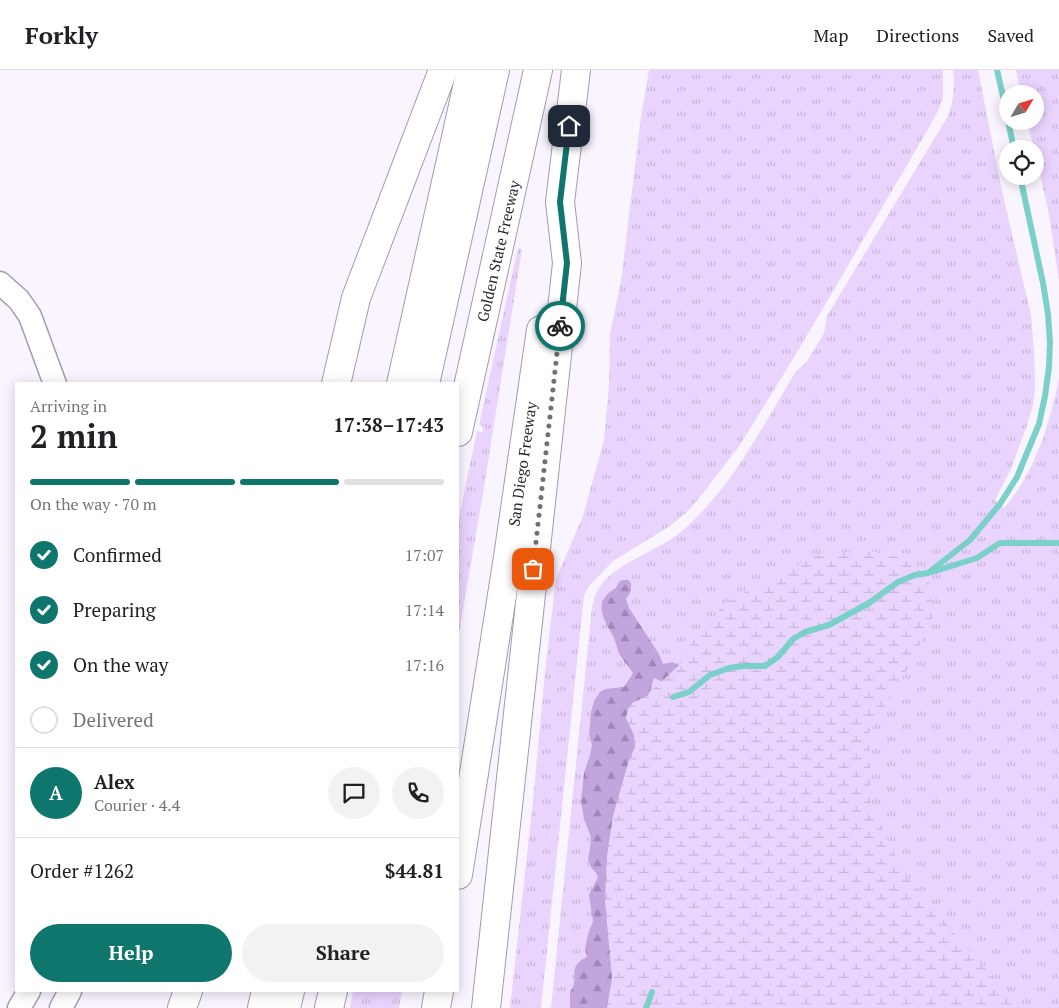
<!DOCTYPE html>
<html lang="en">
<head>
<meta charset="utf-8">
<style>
  :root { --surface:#fff; --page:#f2f2f2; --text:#202124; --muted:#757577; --line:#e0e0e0; --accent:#0f766e }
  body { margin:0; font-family:"PT Serif",serif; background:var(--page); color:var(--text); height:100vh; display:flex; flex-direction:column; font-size:19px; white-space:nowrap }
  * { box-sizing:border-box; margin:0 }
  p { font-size:16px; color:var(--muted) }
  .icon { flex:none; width:28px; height:28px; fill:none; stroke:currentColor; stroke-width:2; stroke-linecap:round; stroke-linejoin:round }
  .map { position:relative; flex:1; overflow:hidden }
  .side { position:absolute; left:15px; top:312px; width:444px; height:610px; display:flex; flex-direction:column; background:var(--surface); border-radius:0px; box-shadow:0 2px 12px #0003 }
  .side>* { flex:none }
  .needle { width:32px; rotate:52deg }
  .buttons { position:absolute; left:999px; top:15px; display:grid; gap:10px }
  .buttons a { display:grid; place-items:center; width:45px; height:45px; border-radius:50%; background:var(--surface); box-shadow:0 2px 12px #0003; font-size:25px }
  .pin { position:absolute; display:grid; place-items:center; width:42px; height:42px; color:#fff; margin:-21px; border-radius:10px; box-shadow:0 2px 8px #0006 }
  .courier { position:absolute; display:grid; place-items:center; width:50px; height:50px; margin:-25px; border:4px solid #0f766e; border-radius:50%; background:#fff; color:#222; box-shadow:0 1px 6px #0007 }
  .overview em { font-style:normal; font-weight:800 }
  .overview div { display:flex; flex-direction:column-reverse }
  .overview { display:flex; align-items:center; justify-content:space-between; height:85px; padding:0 15px }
  h1 { font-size:32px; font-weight:800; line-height:38px }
  .bar { display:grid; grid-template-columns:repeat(4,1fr); gap:8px 5px; align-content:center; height:60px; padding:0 15px }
  .bar i { height:6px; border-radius:4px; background:var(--line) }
  .bar .active { background:var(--accent) }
  .bar p { grid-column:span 4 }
  .line { display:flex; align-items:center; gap:12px; padding:0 15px; border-top:1px solid var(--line) }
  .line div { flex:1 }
  .round { display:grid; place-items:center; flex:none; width:52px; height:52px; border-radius:26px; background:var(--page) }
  ol { padding:0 15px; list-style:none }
  li { display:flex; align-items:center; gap:15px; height:55px }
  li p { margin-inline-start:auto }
  li .icon { padding:5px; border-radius:50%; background:var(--accent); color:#fff; stroke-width:4 }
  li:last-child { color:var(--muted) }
  li i { width:28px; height:28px; border:2px solid var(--line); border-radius:50% }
  .action { display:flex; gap:10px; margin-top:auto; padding:10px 15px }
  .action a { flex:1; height:58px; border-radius:30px; background:var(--accent); color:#fff; font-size:20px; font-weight:800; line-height:58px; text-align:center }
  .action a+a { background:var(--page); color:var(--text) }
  header { display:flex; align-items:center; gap:30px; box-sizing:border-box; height:70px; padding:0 25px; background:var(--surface); border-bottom:1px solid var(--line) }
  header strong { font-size:24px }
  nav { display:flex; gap:28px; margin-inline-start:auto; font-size:18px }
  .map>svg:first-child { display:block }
</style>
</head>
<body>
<header>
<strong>Forkly</strong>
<nav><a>Map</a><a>Directions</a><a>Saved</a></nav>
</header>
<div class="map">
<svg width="1059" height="938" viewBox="0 0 1059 938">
  <defs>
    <pattern id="grass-tufts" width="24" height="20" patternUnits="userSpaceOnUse" patternTransform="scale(1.25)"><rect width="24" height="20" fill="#e9d4fd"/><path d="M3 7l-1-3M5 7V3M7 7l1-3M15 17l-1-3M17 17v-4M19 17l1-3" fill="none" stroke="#c8b6d9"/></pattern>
    <pattern id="forest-firs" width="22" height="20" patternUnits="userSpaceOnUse" patternTransform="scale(1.25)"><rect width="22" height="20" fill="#c3a5dd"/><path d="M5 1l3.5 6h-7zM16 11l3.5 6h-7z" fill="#9f86b4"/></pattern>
    <pattern id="wetland-marsh" width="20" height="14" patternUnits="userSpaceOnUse" patternTransform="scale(1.25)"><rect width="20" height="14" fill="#e9d4fd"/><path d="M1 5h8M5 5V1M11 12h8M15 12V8" fill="none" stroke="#c8b6d9"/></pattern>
  </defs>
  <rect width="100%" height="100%" fill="#faf4ff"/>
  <g fill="url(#grass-tufts)">
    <path d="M649,0H943V28L938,41L927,61L799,279L740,375L703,423L687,442L670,456L613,491L589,516L584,525L541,938H510L533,731L545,602L556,509L583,446L604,370L609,315L610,264L621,211L641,47Z"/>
    <path d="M953,0H978L1002,121L1031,245L1034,281L1035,317L1033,335L1027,355L1011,399L995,430L1004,438C1035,402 1050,354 1059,308V938H551L592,537C594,533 594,527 596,523C611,493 658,482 682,461C732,418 762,357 796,301L806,293L824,263L827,246L948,46C954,29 955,18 953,0Z"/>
    <path d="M1016,0H1059V210L1048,139L1035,84V79H1034L1027,51H1035V24H1021Z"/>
    <path d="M518,178L522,179L484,417L458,569V452L477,361L482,362L484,357L479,355Z"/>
    <path d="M353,921H402L399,938H350Z"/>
  </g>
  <path fill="url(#forest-firs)" d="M622,510H628L631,513V521L626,529L629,538L659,584L663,594L673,592L682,598L672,616L654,608L646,633L714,938H571L570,937V922C581,908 565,897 587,887L585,879L588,864L593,851L589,825L598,807L596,803L591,797L588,790L590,779L591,767L584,749L581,731L584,703L590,685L592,675L589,665L591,642L594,631L600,622L605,619L624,617L633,603C629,596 622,590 619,583C617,578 616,573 614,568C604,549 591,532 616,518L619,512Z"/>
  <path fill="url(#wetland-marsh)" d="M866,480L902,488L928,503L933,546L915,586L869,663L871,734L903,802L974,886L1021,938H607L612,908L605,831L607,786L613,746L629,690L635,677L634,665L626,648L628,639L632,633L647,626L681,593L691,573L726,532L816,485Z"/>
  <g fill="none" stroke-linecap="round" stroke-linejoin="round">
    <g stroke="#7bd1c9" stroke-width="6">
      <path d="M997,0L1008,48"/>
      <path d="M1008,51L1014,79"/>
      <path d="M932,502L977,488L1000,473H1059"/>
      <path d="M673,627L689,622L710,605L729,598L743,596H765L778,587L793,569L805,562L829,555L869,533L898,512L915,505L928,503L970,470L1000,434L1017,407L1039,354L1045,326L1049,297L1050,272L1048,244L1043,213L1020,106"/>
      <path d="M646,938L652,922"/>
    </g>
    <g stroke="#a599b0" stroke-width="25">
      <g id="minor">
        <path d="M0,213L19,230L30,246L55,314"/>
        <path d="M19,938L29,921"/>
        <path d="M61,938L70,921"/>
      </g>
    </g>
    <g stroke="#a599b0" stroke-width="30">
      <g id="highway">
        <path d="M336,314L356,228L443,0"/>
        <path d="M401,314L471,0"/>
        <path d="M425,314L495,0"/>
        <path d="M458,362L538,0"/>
        <path d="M458,805L508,487L541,260"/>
        <path d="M182,938L188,921"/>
        <path d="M262,938L266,921"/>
        <path d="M286,938L290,921"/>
        <path d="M329,938L333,921"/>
        <path d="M436,938L439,921"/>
        <path d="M486,938L567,193L560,132L576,0"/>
      </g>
    </g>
    <use href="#minor" stroke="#fff" stroke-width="22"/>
    <use href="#highway" stroke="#fff" stroke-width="28"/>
  </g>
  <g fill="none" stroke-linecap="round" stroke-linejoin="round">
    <path stroke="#736e78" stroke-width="5" stroke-dasharray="0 9" d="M533,499L560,256"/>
    <path stroke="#0f766e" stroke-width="6" d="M560,256L567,193L560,132L569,56"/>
  </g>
  <g text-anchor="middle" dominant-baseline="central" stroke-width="4" stroke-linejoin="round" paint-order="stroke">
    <g font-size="15" fill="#2b262f" stroke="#fff">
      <text transform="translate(498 181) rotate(-77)">Golden State Freeway</text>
      <text transform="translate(522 394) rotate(-82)">San Diego Freeway</text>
    </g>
  </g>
</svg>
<div class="buttons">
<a><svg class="needle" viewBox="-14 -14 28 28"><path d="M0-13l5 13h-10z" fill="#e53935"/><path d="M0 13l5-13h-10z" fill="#757577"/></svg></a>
<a><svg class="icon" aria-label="locate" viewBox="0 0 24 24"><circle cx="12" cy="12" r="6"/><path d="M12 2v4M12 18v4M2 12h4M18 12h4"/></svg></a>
</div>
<div class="pin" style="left:533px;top:499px;background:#ea580c"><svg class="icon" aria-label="bag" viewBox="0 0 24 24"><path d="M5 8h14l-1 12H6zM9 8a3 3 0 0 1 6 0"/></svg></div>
<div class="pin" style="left:569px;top:56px;background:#1f2937"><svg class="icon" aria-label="home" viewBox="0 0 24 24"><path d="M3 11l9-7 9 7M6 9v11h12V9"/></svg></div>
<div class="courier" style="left:560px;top:256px"><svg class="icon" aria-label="bike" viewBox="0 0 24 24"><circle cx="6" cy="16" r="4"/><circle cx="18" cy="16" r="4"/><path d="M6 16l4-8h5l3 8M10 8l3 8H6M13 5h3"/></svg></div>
<section class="side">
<div class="overview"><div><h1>2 min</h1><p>Arriving in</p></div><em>17:38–17:43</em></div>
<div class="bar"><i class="active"></i><i class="active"></i><i class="active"></i><i></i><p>On the way · 70 m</p></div>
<ol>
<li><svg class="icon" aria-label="check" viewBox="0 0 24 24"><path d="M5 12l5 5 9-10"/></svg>Confirmed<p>17:07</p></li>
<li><svg class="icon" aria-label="check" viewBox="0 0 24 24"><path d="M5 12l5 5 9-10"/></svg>Preparing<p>17:14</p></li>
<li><svg class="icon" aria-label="check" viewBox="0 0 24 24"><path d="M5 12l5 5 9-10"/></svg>On the way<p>17:16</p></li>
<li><i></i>Delivered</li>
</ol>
<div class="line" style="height:90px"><b class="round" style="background:var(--accent);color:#fff">A</b><div><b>Alex</b><p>Courier · 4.4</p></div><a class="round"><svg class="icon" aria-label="chat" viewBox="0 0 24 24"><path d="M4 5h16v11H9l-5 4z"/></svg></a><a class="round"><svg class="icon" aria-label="phone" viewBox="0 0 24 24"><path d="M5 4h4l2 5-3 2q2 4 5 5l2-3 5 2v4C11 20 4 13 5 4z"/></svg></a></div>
<div class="line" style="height:65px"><div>Order #1262</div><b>$44.81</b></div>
<div class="action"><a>Help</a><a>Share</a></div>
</section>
</div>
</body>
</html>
